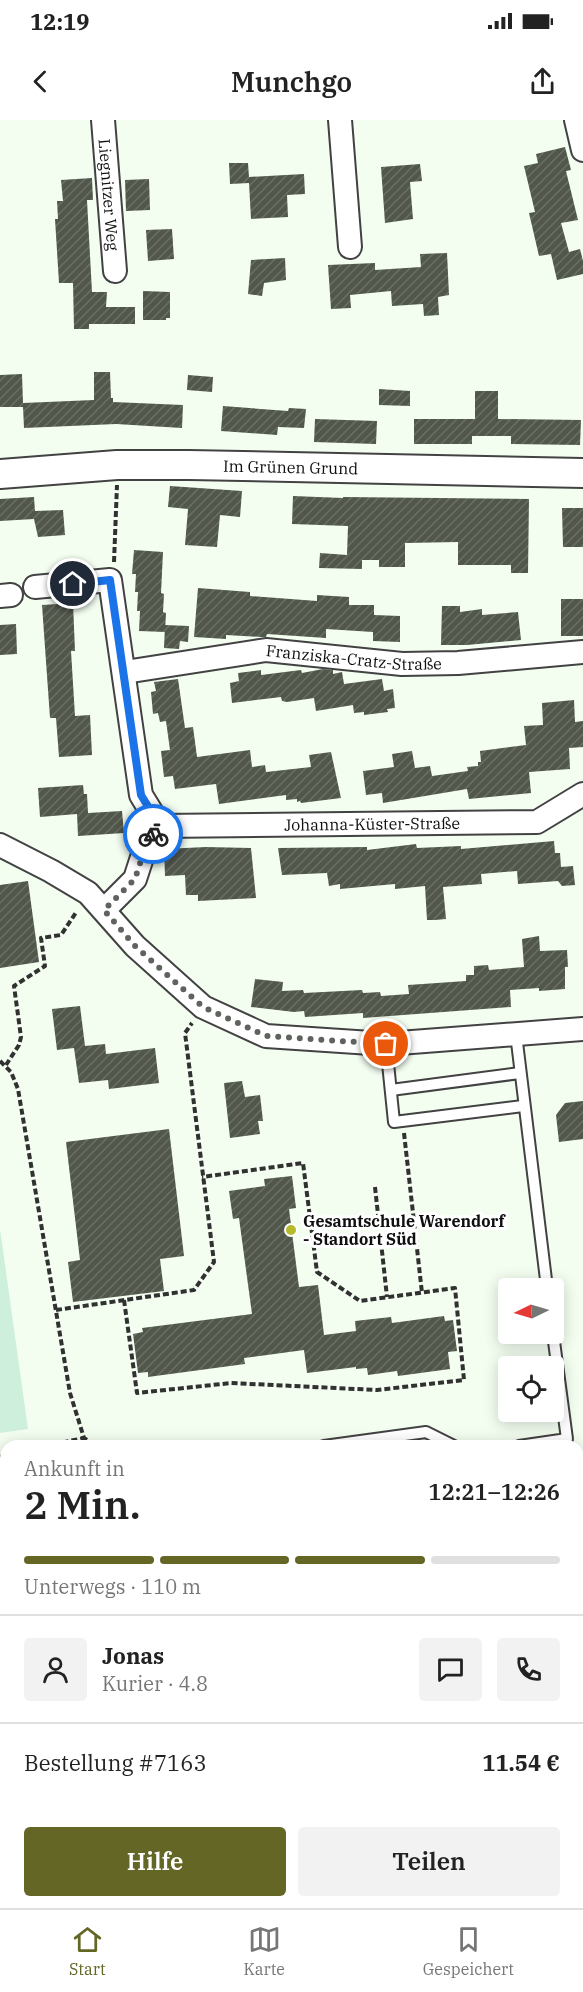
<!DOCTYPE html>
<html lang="de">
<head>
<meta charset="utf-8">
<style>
  :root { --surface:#fff; --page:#f2f2f2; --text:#222; --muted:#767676; --line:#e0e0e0; --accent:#646626 }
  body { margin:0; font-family:"IBM Plex Serif",serif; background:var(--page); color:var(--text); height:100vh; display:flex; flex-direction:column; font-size:22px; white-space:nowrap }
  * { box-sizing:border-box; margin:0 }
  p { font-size:20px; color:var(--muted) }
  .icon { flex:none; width:33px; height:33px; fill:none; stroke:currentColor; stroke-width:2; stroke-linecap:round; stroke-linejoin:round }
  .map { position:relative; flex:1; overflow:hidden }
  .sheet { position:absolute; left:0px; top:1320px; width:584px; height:468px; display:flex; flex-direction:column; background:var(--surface); border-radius:18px 18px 0 0; box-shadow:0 3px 15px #0003 }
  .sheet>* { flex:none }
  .needle { width:39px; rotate:265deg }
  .tools { position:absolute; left:498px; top:1158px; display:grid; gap:12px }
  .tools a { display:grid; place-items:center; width:66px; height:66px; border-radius:6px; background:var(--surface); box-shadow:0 3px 15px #0003; font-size:30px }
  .pin { position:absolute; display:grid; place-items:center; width:51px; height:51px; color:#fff; margin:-26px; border:3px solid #fff; border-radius:50%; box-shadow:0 2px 6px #0007 }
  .courier { position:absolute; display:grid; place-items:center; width:60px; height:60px; margin:-30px; border:4px solid #1a73e8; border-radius:50%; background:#fff; color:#222; box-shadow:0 2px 8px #0007 }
  .head em { font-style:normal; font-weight:600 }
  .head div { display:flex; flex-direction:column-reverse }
  .head { display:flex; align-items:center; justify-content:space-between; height:102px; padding:0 24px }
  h1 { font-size:39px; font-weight:600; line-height:45px }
  .bar { display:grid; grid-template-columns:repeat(4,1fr); gap:9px 6px; align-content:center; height:72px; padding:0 24px }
  .bar i { height:8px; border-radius:4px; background:var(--line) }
  .bar .on { background:var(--accent) }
  .bar p { grid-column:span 4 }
  .line { display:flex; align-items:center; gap:15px; padding:0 24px; border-top:2px solid var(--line) }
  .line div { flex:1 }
  .round { display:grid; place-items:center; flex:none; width:63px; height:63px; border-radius:6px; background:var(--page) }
  .button { display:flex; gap:12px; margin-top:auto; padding:12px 24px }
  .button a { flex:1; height:69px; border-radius:6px; background:var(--accent); color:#fff; font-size:24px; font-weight:600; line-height:69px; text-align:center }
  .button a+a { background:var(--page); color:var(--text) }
  .status { display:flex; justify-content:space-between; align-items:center; height:42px; padding:0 30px; background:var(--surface); direction:ltr }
  .status svg { height:16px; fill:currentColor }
  header { display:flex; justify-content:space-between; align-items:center; height:78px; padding:0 24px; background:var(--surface); font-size:27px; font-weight:600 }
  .tab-bar { display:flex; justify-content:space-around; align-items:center; height:84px; border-top:2px solid var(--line); background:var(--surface); font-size:16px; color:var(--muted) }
  .tab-bar a { display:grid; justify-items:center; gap:3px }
  .tab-bar .on { color:var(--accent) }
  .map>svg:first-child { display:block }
</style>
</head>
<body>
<div class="status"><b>12:19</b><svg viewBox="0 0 49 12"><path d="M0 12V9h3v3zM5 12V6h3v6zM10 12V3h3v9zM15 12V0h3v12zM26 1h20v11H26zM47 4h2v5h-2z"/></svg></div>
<header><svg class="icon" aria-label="back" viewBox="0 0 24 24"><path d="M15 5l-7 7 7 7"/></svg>Munchgo<svg class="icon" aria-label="share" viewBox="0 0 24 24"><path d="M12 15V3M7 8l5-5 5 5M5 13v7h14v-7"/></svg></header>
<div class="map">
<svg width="583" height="1788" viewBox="0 0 583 1788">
  <defs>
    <pattern id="forest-firs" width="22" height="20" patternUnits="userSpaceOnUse" patternTransform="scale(1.5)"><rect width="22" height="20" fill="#9cd8c2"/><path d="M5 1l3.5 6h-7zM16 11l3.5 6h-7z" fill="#85b8a6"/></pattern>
    <pattern id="building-hatch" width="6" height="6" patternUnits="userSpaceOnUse" patternTransform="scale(1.5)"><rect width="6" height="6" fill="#52574c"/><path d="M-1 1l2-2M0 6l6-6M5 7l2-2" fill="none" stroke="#6b6f67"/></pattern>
  </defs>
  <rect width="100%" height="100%" fill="#f3fef1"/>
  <path fill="url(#forest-firs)" d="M0,1732L6,1736V1782H88L112,1788H12L0,1784Z"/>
  <g fill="#cdefdc">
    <path d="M0,1109L28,1309L0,1313Z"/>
    <path d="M6,1364V1575L0,1526V1365Z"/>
  </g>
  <g fill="url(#building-hatch)">
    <path d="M565,27L571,50L566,51L578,100L561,103L569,132L580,129L583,141V154L557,160L551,134L539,136L529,93L535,92L524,46L538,43L536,34Z"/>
    <path d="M229,43H248L249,57L304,54L305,74L287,75L288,97L251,99L249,63L230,64Z"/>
    <path d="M420,44L422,61L410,62L413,99L385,103L381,47Z"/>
    <path d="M92,58L93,80H87L92,172H107L106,187H135V204H89V209H74L73,163H59L55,99H58L57,81H63L61,60Z"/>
    <path d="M149,59L150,90L126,91L125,60Z"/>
    <path d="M172,109L174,139L148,141L146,110Z"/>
    <path d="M447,133L449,175L438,177L439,195L424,196L423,184L392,186L391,171L350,175L351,188L331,189L328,145L375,143V150L421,147L420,134Z"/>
    <path d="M285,138L286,160L264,163L262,176L248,174L251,140Z"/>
    <path d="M143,171L170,172V198H166V200H143Z"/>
    <path d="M94,252H110L111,278H113V282L183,285L182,308L116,304L24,308L23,287H0V255L22,254L23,283L94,280Z"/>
    <path d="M188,255L213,257L212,272L187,270Z"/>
    <path d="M379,269L410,271V286L379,285Z"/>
    <path d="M475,271H498V299L581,300L580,325L511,324V316H472V324H414V299H475Z"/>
    <path d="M223,286L288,291L289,288L306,289L304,308L278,307L277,315L221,311Z"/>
    <path d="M315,299L377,301L376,324L314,322Z"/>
    <path d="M170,366L242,371L240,397L220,395L217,427L185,425L188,389L168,387Z"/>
    <path d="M293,376L343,378V377L529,379L528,453H511V445H458V422L405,423V447H379V440H362V449L319,448L320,433L347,435L348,406L292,404Z"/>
    <path d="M34,377L35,391L63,390L65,415L38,417L34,399L0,401V379Z"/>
    <path d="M562,388H583V427H563Z"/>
    <path d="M134,430L163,432L161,473L164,474L163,492L166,493L165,512L139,511L140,491H137L138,472H135L136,454H132Z"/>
    <path d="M198,468L250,472V476L317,481V475L349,477V485H374V495L400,496V522L373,521V512L326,509V518L267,514L266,517H262L226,515V519L194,517Z"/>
    <rect x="561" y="479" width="22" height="37"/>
    <path d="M73,483L75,531H71L75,596L90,595L92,635L59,637L56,598H50L42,485Z"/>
    <path d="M442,486H460V492L482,489V495L518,492L521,520L467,525H441Z"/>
    <path d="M16,504L17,534L0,535V505Z"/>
    <path d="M165,505L189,506L188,522L180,521L179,529L164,528Z"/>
    <path d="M323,549L333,550V554L342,552L344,564L382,559L384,571L393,569L395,588L387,589L388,592L364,595V592L354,593L353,585L316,591L314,578L287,582L282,581L281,577L232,583L230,563L239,561L238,553L261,550V555L301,550L302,553Z"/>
    <path d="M178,559L185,608L193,607L197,637L250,630L252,647L265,645L266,652L311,647L309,635L331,632L341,678L301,683L300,681L297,682V679L286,680V675L219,684L216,664L175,669L173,656L164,657L161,631L170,630L166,601L160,602L158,593L153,594L151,572L156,571L154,562Z"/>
    <path d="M574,580L575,602L583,601V627L569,628L570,649L529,652L531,673L469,679L467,669L383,683L382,673L366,675L363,651L394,647L392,634L412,631L415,648L430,646L432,656L468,651L467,647L478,646V642H481L480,631L526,625L524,606L543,605L542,583Z"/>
    <path d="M83,665L84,674H87L88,693L122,691L124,713L78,716L77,694L40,697L38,668Z"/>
    <path d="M554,721L555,733H560L561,747L573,746L575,765L562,766L558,761L518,764L517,751L481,754L482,764L443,767L446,799L435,800H427L425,766L395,769V764L340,769V764L329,766L327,753L282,755L278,728L367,727V730L416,724L417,728L461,726V729Z"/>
    <path d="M206,727L251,728L256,778L198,781V775H186L185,755L165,756L164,729Z"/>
    <path d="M28,761L39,842L0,848V765Z"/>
    <path d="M539,816L540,831L567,830L568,847H565V869L539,871V868L510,870L511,887L363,898V893L305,897L304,891L294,892L251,887L255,859L283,862L282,871L303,870L304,873L362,870L363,873L380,872L381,876L409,874L408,865L466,861V855H474V846L488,845L489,850L524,847L522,819Z"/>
    <path d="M80,886L85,926L105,924L106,934L155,928L159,963L109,969L108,960L79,963L74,928L57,930L52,889Z"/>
    <path d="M242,961L245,977L260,975L263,1001H258L260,1014L230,1018L224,963Z"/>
    <path d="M583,981V1019L559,1022L556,995L565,983Z"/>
    <path d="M169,1009L184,1136L160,1139L164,1171L73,1182L68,1142L80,1140L66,1022Z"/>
    <path d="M292,1056L296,1088L289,1089L299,1167L318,1165L324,1215L356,1211L355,1201L391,1197L392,1203L444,1196L445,1201L453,1200L457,1231L448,1232L450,1249L398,1256L397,1251L368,1255L367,1248L356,1249V1247L307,1253L304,1230L244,1238L245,1244L148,1257V1252L138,1253L133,1214L143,1212L142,1208L252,1194L239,1098L233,1099L229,1071L265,1066L264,1059Z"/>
  </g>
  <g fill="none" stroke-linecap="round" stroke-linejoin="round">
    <g stroke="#424242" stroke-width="14">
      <g id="service">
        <path d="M516,914L547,1168"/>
        <path d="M386,924L394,1002L523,986"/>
        <path d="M391,970L520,953"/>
        <path d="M324,1326L426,1312L454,1326"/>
        <path d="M519,1326L567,1319L553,1214"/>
      </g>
    </g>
    <g stroke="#424242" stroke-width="26">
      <g id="minor">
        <path id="s1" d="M103,0L115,151"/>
        <path d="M340,0L350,127"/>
        <path d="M576,0L583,30"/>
        <path d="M35,467L110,460L141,675L160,706"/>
        <path d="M0,476L11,475"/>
        <path id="s2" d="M125,552L266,530L402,544L458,543L583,532"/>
        <path id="s3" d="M160,706L537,702L583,674"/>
        <path d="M0,725L51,751L88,773L135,826L203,887L266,916L386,924L583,909"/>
        <path d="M104,790L135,759L147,722L160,706"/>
      </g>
    </g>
    <g stroke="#424242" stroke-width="32">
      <g id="tertiary">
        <path id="s4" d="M0,354L117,345H189L583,353"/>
      </g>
    </g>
    <g stroke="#313131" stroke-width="4" stroke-dasharray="6 3" stroke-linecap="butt">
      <path d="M114,442L117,365"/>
      <path d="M0,941L11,952L18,969L70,1273L84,1318L96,1326"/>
      <path d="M6,945L19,925L21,917L14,866L45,846L41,818L61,815L77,791"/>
      <path d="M404,1013L422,1173"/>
      <path d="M375,1067L387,1177"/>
      <path d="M124,1180L137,1273L231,1263L377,1270L464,1260L455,1168L360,1181L317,1152L303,1043L202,1057"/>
      <path d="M56,1190L194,1170L214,1142L185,913L192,903"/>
      <path d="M45,1326L84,1318"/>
      <path d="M0,1337L6,1334"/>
      <path d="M578,1406H583"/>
      <path d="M0,1695L6,1713"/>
      <path d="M116,1782L128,1788"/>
    </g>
    <use href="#service" stroke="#fff" stroke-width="10"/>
    <use href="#minor" stroke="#fff" stroke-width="22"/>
    <use href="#tertiary" stroke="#fff" stroke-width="28"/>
  </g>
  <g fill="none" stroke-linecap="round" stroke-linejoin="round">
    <path stroke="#5f635e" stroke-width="6" stroke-dasharray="0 10.8" d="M153,714L147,722L135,759L104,790L135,826L203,887L266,916L386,924"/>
    <path stroke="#1a73e8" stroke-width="8" d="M73,464L110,460L141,675L160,706L153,714"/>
  </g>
  <circle fill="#b5ba2c" stroke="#fff" stroke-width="2" cx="291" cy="1110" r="6"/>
  <g text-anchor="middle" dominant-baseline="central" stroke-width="6" stroke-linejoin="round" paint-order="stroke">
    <g font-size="16" fill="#0f0f0f" stroke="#fff">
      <text stroke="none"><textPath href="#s1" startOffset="75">Liegnitzer Weg</textPath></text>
      <text stroke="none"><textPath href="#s4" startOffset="291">Im Grünen Grund</textPath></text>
      <text stroke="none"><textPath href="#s2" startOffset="231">Franziska-Cratz-Straße</textPath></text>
      <text stroke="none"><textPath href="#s3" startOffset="212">Johanna-Küster-Straße</textPath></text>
    </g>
    <g font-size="16" font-weight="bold" fill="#0f0f0f" stroke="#fff" text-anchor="start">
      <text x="303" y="1101">Gesamtschule Warendorf<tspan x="303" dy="18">- Standort Süd</tspan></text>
    </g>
  </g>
</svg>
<div class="tools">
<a><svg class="needle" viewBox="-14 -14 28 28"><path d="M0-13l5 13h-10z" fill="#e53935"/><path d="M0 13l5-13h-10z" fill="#767676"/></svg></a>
<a><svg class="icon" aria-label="locate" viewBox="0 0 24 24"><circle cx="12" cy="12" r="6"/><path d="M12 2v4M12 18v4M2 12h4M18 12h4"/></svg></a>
</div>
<div class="pin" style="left:386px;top:924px;background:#ea580c"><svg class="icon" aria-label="bag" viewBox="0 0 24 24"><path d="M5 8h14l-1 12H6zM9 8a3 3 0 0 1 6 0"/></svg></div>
<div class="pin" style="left:73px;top:464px;background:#1f2937"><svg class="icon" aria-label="home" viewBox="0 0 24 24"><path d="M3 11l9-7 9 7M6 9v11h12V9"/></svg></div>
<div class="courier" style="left:153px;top:714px"><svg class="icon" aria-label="bike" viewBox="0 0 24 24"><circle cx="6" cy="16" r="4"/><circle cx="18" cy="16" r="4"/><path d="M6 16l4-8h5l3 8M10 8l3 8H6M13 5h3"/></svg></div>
<section class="sheet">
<div class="head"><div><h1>2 Min.</h1><p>Ankunft in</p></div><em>12:21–12:26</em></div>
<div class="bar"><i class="on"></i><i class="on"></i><i class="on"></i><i></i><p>Unterwegs · 110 m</p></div>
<div class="line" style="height:108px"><a class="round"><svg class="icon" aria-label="person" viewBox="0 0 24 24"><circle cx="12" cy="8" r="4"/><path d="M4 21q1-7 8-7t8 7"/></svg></a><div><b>Jonas</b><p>Kurier · 4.8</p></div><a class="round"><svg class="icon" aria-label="chat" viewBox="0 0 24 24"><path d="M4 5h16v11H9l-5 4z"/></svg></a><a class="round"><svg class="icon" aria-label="phone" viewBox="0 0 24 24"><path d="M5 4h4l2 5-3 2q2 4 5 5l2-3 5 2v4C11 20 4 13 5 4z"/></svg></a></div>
<div class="line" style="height:78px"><div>Bestellung #7163</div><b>11.54 €</b></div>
<div class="button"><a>Hilfe</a><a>Teilen</a></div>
</section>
</div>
<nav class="tab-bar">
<a class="on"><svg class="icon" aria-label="home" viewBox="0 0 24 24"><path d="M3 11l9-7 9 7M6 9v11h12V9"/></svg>Start</a>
<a><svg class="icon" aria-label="map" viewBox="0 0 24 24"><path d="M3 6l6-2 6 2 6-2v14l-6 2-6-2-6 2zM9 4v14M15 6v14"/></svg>Karte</a>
<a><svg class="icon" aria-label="saved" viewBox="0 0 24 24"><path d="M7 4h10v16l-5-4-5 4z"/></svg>Gespeichert</a>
</nav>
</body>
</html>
